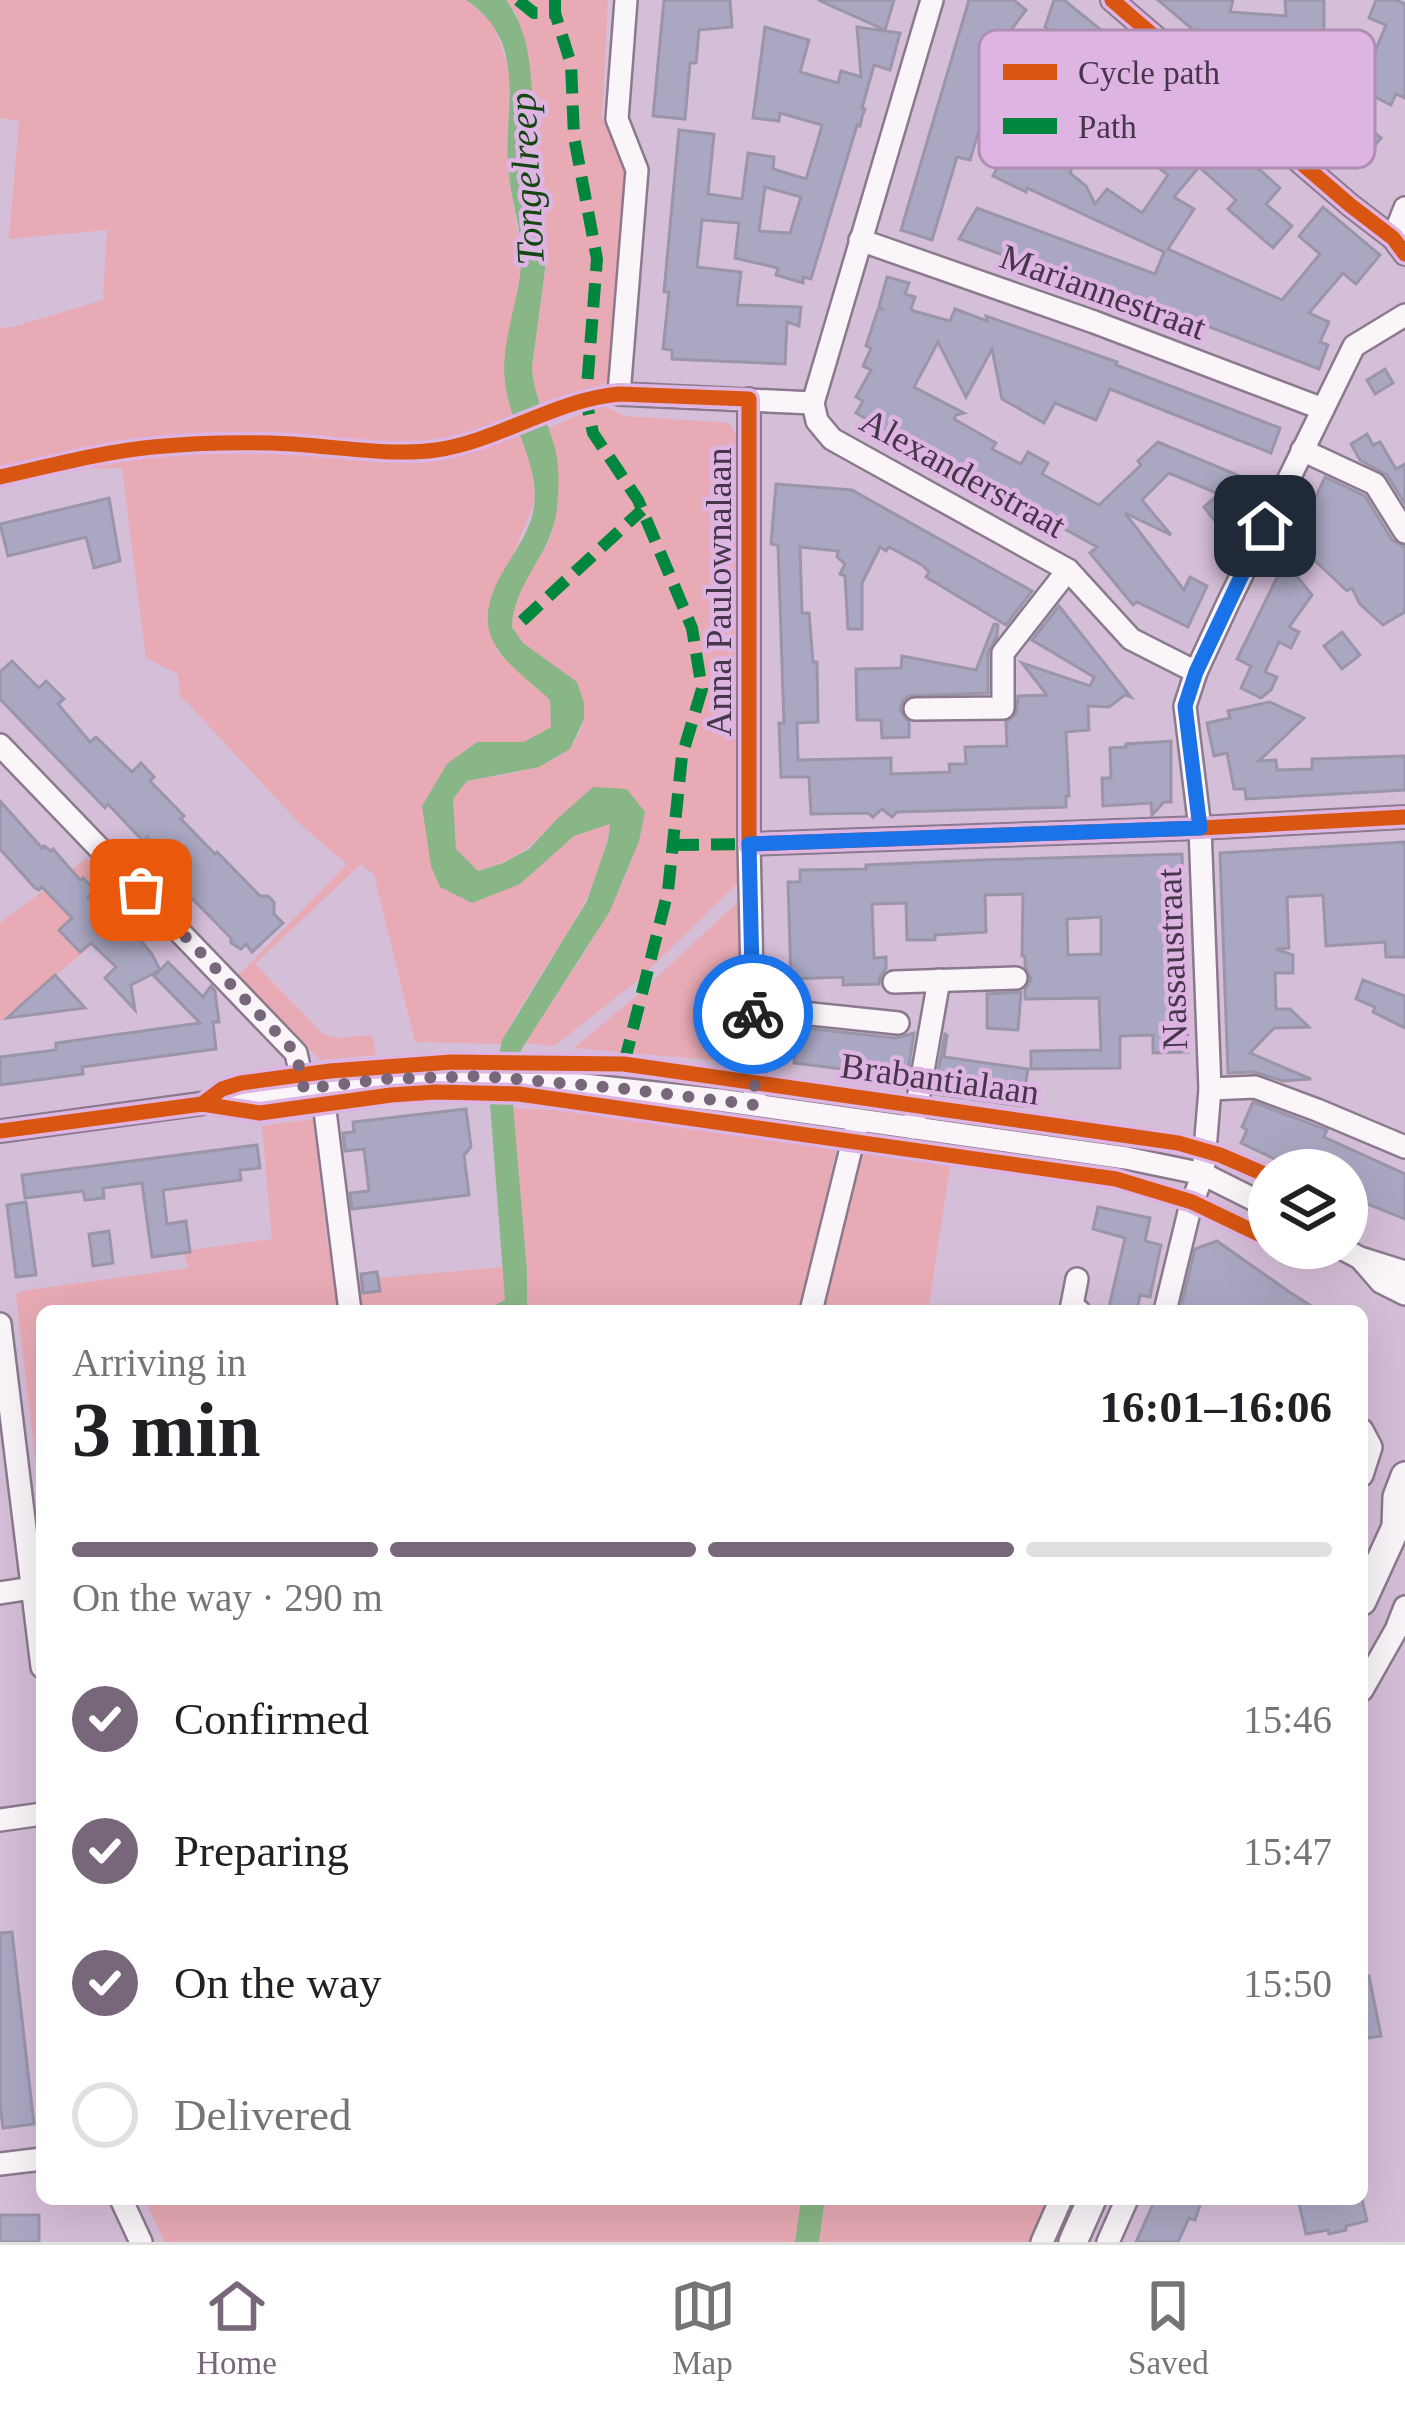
<!DOCTYPE html>
<html lang="en">
<head>
<meta charset="utf-8">
<style>
  :root { --surface:#fff; --page:#f2f2f2; --text:#202124; --muted:#757577; --line:#e0e0e0; --accent:#78667b }
  body { margin:0; font-family:Georgia,serif; background:var(--page); color:var(--text); height:100vh; display:flex; flex-direction:column; font-size:45px; white-space:nowrap }
  * { box-sizing:border-box; margin:0 }
  p { font-size:39px; color:var(--muted) }
  .icon { flex:none; width:66px; height:66px; fill:none; stroke:currentColor; stroke-width:2; stroke-linecap:round; stroke-linejoin:round }
  .map { position:relative; flex:1; overflow:hidden }
  .side { position:absolute; left:36px; top:1305px; width:1332px; height:900px; display:flex; flex-direction:column; background:var(--surface); border-radius:18px; box-shadow:0 12px 48px #0002 }
  .side>* { flex:none }
  .buttons { position:absolute; left:1248px; top:1149px; display:grid; gap:24px }
  .buttons a { display:grid; place-items:center; width:120px; height:120px; border-radius:50%; background:var(--surface); box-shadow:0 12px 48px #0002; font-size:60px }
  .pin { position:absolute; display:grid; place-items:center; width:102px; height:102px; color:#fff; margin:-51px; border-radius:24px; box-shadow:0 6px 18px #0006 }
  .courier { position:absolute; display:grid; place-items:center; width:120px; height:120px; margin:-60px; border:9px solid #1a73e8; border-radius:50%; background:#fff; color:#222; box-shadow:0 3px 15px #0007 }
  .head em { font-style:normal; font-weight:800 }
  .head div { display:flex; flex-direction:column-reverse }
  .head { display:flex; align-items:center; justify-content:space-between; height:204px; padding:0 36px }
  h1 { font-size:78px; font-weight:800; line-height:90px }
  .bar { display:grid; grid-template-columns:repeat(4,1fr); gap:18px 12px; align-content:center; height:144px; padding:0 36px }
  .bar i { height:15px; border-radius:9px; background:var(--line) }
  .bar .current { background:var(--accent) }
  .bar p { grid-column:span 4 }
  ol { padding:0 36px; list-style:none }
  li { display:flex; align-items:center; gap:36px; height:132px }
  li p { margin-inline-start:auto }
  li .icon { padding:12px; border-radius:50%; background:var(--accent); color:#fff; stroke-width:4 }
  li:last-child { color:var(--muted) }
  li i { width:66px; height:66px; border:6px solid var(--line); border-radius:50% }
  .tabs { display:flex; justify-content:space-around; align-items:center; height:168px; border-top:3px solid var(--line); background:var(--surface); font-size:33px; color:var(--muted) }
  .tabs a { display:grid; justify-items:center; gap:6px }
  .tabs .current { color:var(--accent) }
  .map>svg:first-child { display:block }
</style>
</head>
<body>
<div class="map">
<svg width="1405" height="2242" viewBox="0 0 1405 2242">
  <rect width="100%" height="100%" fill="#d5bed8"/>
  <g fill="#e8aab4">
    <path d="M0,0H466L493,23L509,69L508,172L522,258L504,379L508,401L530,461L535,501L511,560L490,600L497,651L550,700L551,727L524,742H477L447,764L431,866L520,884L574,836L610,822C601,908 535,969 501,1044L415,1042L374,875L361,864L255,964L323,1034L337,1038L372,1035L376,1055L320,1060L238,976L347,864L301,825L180,695L178,674L146,658L122,468L0,470V328L13,327L103,300L107,230L9,239L19,121L0,118Z"/>
    <path d="M506,0H608L602,118L626,166L609,380L592,392L542,411L533,383L532,367L546,262L517,15Z"/>
    <path d="M602,405L625,416L729,423L739,438L741,880L637,981L554,1046L524,1043C573,970 628,899 645,812L556,820C529,850 517,858 478,871L456,849L453,799L467,781C508,773 573,771 583,721C585,710 579,693 576,682C562,671 515,644 512,627C505,597 544,560 552,532C559,509 556,451 548,428Z"/>
    <path d="M87,858L136,909L0,1021V923Z"/>
    <path d="M742,898L744,1063L574,1048L640,993Z"/>
    <path d="M513,1108L573,1111L836,1150L801,1311H527V1271Z"/>
    <path d="M313,1119L328,1249H352L357,1280L504,1267L505,1301L483,1311H42V1517L16,1295L21,1291L189,1268L183,1251L272,1239L262,1126Z"/>
    <path d="M858,1152L950,1166L928,1311H820Z"/>
    <path d="M144,2199H801L795,2242H165Z"/>
    <path d="M825,2199H1048L1028,2242H819Z"/>
  </g>
  <g fill="#89b687">
    <path d="M466,0H506C542,48 529,120 534,177C536,205 544,233 546,262L532,367C533,395 548,421 555,448C560,469 559,493 556,514C550,556 513,584 512,627L523,643L577,682L584,703V719L570,749L539,767L467,781L453,799L456,849L478,871L503,863L529,849L556,820L593,787L627,789L645,812L639,841L610,911L521,1050L513,1105L527,1271V1311H483L505,1300L490,1104L502,1040L587,901L608,840L610,824L574,836L520,884L472,903L440,887L431,866L422,806L447,764L477,742H524L551,727L550,700C527,678 492,657 488,624C484,579 528,549 534,507C540,464 510,425 505,383C500,345 518,304 521,266C524,237 512,205 509,176C501,111 532,44 466,0Z"/>
    <path d="M801,2199H825L819,2242H795Z"/>
  </g>
  <g fill="#a9a7c2" stroke="#9b95aa" stroke-width="3" fill-rule="evenodd">
    <path d="M664,0H730L732,27L699,30L696,63H690L685,119L653,116Z"/>
    <path d="M818,0H894L885,30Z"/>
    <path d="M969,0H1014L1026,10L996,50L1002,54L970,160L957,157L932,240L901,230Z"/>
    <path d="M1054,0H1064L1138,60L1280,188L1266,204L1292,226L1273,248L1228,209L1236,200L1199,167L1174,197L1194,209L1168,249L1282,300L1320,254L1299,236L1323,207L1380,255L1356,284L1343,273L1309,313L1329,322L1320,342L1328,345L1319,369L1150,304L1149,308L959,239L977,208L1155,274L1164,252L1027,188L1026,192L993,176L1001,161L1004,163L1022,105L1047,113L1074,135L1054,160L1072,168L1070,173L1086,186L1095,204L1107,189L1142,213L1168,175L1136,150L1130,157L1107,136L1128,109L1072,63L1079,55L1045,27Z"/>
    <path d="M1158,0H1233L1230,12L1286,16L1285,0H1324V71L1293,54L1289,60L1381,138L1356,168Z"/>
    <path d="M1376,0H1396L1405,4V98L1396,94L1391,105L1359,89L1386,25L1369,18Z"/>
    <path d="M765,27L809,40L800,72L838,83L841,71L861,77L857,27L900,33L890,70L874,65L862,108L865,109L862,117L860,126L857,125L811,279L803,277V283L776,275L778,268L735,258L739,223L702,220L697,267L741,272L737,305L801,307L799,326L787,322L785,364L672,359V350L663,349L669,292H664L679,130L714,134L708,194L742,199L748,153L774,157L773,169L806,179L817,143L822,125L780,113L779,121L753,118ZM765,187L801,197L790,233L759,231Z"/>
    <path d="M887,277L909,283L905,294L915,297L911,309L914,311L950,321L955,309L987,321L986,316L1117,362L1116,365L1280,428L1271,453L1110,389L1096,420L1055,403L1044,423L1002,399L992,349L966,397L938,342L914,387L964,413L956,415L954,419L996,443L992,449L1021,464L1028,452L1048,463L1042,474L1099,505L1141,465L1138,461L1158,442L1252,481L1240,508L1234,505L1215,521L1204,507L1219,494L1169,473L1142,500L1171,535L1125,513L1184,590L1190,577L1207,586L1188,627L1137,602L1133,605L1090,553L1097,547L964,473L946,478L952,467L915,446L907,449V442L856,413L863,401L856,397L871,370L863,366L871,348L866,346L878,309H882L879,306Z"/>
    <path d="M1385,369L1393,383L1375,394L1367,380Z"/>
    <path d="M1367,434L1373,445L1380,442L1396,469L1405,464V504L1387,475L1360,460L1351,444Z"/>
    <path d="M1325,477L1365,496L1392,540L1405,547V612L1383,625L1360,604L1352,588L1347,591L1295,542Z"/>
    <path d="M776,484L852,490L1032,591L1006,625L926,577L929,572L922,565L889,547L886,551L880,547L862,583V629H848L845,576L840,574L845,564L837,557L838,551L800,547L802,613H809L813,662H817L818,722L797,723L798,760L891,758V774L950,772L949,764H966L965,747L1007,746L1006,722L1016,714L1018,696L1047,695L1022,663L1090,686L1094,677L1032,640L1059,606L1131,697L1125,695L1109,707L1088,706L1089,730L1066,732L1069,796H1066V807L897,812L892,817L882,809L873,817L868,813L811,814L809,777H781L779,723H784L778,545L771,544Z"/>
    <path d="M109,498L120,561L94,568L86,537L8,556L0,524Z"/>
    <path d="M1285,561L1312,595L1289,627L1299,632L1291,648L1279,642L1265,672L1277,677L1271,690L1261,698L1241,688L1251,666L1237,659Z"/>
    <path d="M994,624L998,625L997,636L988,653V693L908,696L903,701L900,710L909,722V737L882,738L881,720H857L856,669L901,668L902,656L976,670Z"/>
    <path d="M1342,632L1360,655L1342,669L1324,646Z"/>
    <path d="M12,661L39,688L46,681L64,699L58,704L90,742L96,737L132,772L141,763L154,777L150,781L184,816L181,819L215,854L217,852L260,896H268L274,902V914L283,923L252,952L246,944L241,949L231,943V938L162,868L170,861L147,837L143,841L108,804L105,808L0,699V672Z"/>
    <path d="M1270,702L1304,718L1259,761L1276,760L1277,770L1312,769V759L1405,756V790L1246,799L1245,789H1234L1227,753L1214,756L1207,723L1230,718L1228,711Z"/>
    <path d="M1171,741V802H1164L1152,815L1151,803L1103,806L1102,778H1111L1110,748L1126,747V744Z"/>
    <path d="M0,801L42,848L44,846L51,851L53,849L80,880L83,878L95,890L88,897L120,931L127,924L152,954L160,970L131,985L135,1010L105,978L116,967L91,943L80,952L59,930L72,918L42,887L39,890L35,888L0,849Z"/>
    <path d="M1405,842V957H1386L1385,942L1326,946L1323,895L1287,897L1289,948L1276,949L1293,955V973H1275L1276,1009H1290L1309,1027L1274,1028L1250,1053L1311,1079L1283,1081L1255,1072L1228,1073L1220,853Z"/>
    <path d="M1182,854L1188,1052L1153,1053V1035L1120,1036V1068L1031,1069V1051L1101,1050L1099,998L1025,999V990L1031,979L1025,966V956H1022L1023,894L985,895L986,932L935,935V940H907L906,903L872,904L874,958L886,957V969L880,976L879,984L843,985V977L791,979L788,882H800V870L866,869V865L981,860ZM1101,917V954L1068,955L1067,919Z"/>
    <path d="M168,962L203,997L211,986L215,991L219,1022H213L216,1049L82,1067L83,1074L0,1085V1057L56,1050V1043L200,1023L154,976Z"/>
    <path d="M55,975L85,1008L7,1018L29,998Z"/>
    <path d="M1363,980L1405,996V1028L1373,1012L1375,1007L1356,999Z"/>
    <path d="M1021,992L1018,1030L987,1028V994Z"/>
    <path d="M794,1027L896,1038L914,1033L907,1077L794,1063L796,1042H793Z"/>
    <path d="M945,1034L947,1035L944,1057L1028,1069L1022,1106L934,1094Z"/>
    <path d="M1253,1102L1327,1130L1324,1137L1405,1174V1219L1347,1196V1170H1298L1241,1143L1247,1130L1242,1127Z"/>
    <path d="M466,1109L471,1147L464,1155L469,1195L352,1209L350,1193L369,1191L364,1149L345,1151L343,1133L354,1132L353,1122Z"/>
    <path d="M257,1145L260,1168L240,1170L241,1180L163,1190L167,1224L186,1221L190,1252L152,1257L142,1183L103,1188L104,1198L85,1200L83,1191L25,1198L22,1175Z"/>
    <path d="M26,1202L36,1275L16,1277L7,1205Z"/>
    <path d="M1098,1207L1150,1218L1145,1241L1161,1245L1150,1297L1140,1295L1137,1311L1109,1307L1125,1238L1093,1229Z"/>
    <path d="M109,1231L113,1263L93,1266L89,1234Z"/>
    <path d="M1217,1241L1288,1291L1319,1311H1180L1195,1249Z"/>
    <path d="M377,1272L380,1291L363,1293L361,1274Z"/>
    <path d="M12,1932L34,2124L3,2128L0,2105V1933Z"/>
    <path d="M1369,1976L1381,2036L1362,2039V1977Z"/>
    <path d="M1148,2199H1202L1195,2220L1189,2218L1178,2242H1136L1154,2202Z"/>
    <path d="M1298,2199H1362L1367,2221L1346,2226V2230L1329,2234L1328,2230L1306,2234Z"/>
    <rect x="0" y="2215" width="39" height="27"/>
  </g>
  <g fill="none" stroke-linecap="round" stroke-linejoin="round">
    <g stroke="#8b7a8d" stroke-width="26">
      <g id="minor">
        <path d="M626,0L617,119L637,170L619,394L813,403"/>
        <path d="M932,0L813,403L817,421L832,439L1068,570L1131,639L1196,672"/>
        <path d="M1112,0L1350,205L1393,238L1405,254"/>
        <path d="M1393,238L1405,208"/>
        <path d="M860,240L1094,322L1323,409"/>
        <path d="M749,399V844L755,1105"/>
        <path d="M1302,450L1375,484L1405,532"/>
        <path d="M915,709L1003,708V653L1068,570"/>
        <path d="M0,745L296,1053L304,1089"/>
        <path d="M749,844L1200,828L1405,817"/>
        <path d="M894,982L1016,978"/>
        <path d="M753,1008L898,1023"/>
        <path d="M322,1087L350,1311"/>
        <path d="M1210,1089L1255,1087L1317,1110L1405,1147"/>
        <path d="M913,1128L939,980"/>
        <path d="M0,1131L383,1079L520,1078L719,1100L1126,1158L1203,1174L1269,1207"/>
        <path d="M1341,1248L1360,1258L1405,1272"/>
        <path d="M1361,1259L1381,1282L1405,1294"/>
        <path d="M1077,1279L1071,1310L1079,1311"/>
        <path d="M811,1311L858,1120"/>
        <path d="M1165,1311L1190,1208L1203,1174L1210,1089L1200,828L1185,706L1196,672L1228,603L1354,346L1405,315"/>
        <path d="M0,1324L42,1667"/>
        <path d="M1362,1430L1371,1447L1362,1475"/>
        <path d="M0,1593L32,1588"/>
        <path d="M1362,1690L1396,1630L1405,1607"/>
        <path d="M0,1820L42,1814"/>
        <path d="M0,2164L42,2159"/>
        <path d="M121,2199L141,2242"/>
        <path d="M1042,2242L1061,2199"/>
        <path d="M1108,2242L1127,2199"/>
      </g>
    </g>
    <g stroke="#8b7a8d" stroke-width="32">
      <g id="major">
        <path d="M1396,1527L1397,1497L1405,1476"/>
        <path d="M1362,1601L1396,1527L1405,1516"/>
        <path d="M1073,2242L1092,2199"/>
      </g>
    </g>
    <use href="#minor" stroke="#f9f5f9" stroke-width="21"/>
    <use href="#major" stroke="#f9f5f9" stroke-width="27"/>
    <g stroke="#00873e" stroke-width="12" stroke-dasharray="24 12" stroke-linecap="butt">
      <path d="M518,0L534,13H555"/>
      <path d="M555,0V13L571,64L574,137L597,259L586,400L593,433L638,500L692,628L702,689L682,756L668,891L624,1064"/>
      <path d="M522,621L642,510"/>
      <path d="M675,845L749,844"/>
    </g>
    <g stroke="#ddb4e2" stroke-width="22">
      <g id="cycleway">
        <path d="M1112,0L1350,205L1393,238L1405,254"/>
        <path d="M0,477C50,466 102,452 153,447C192,443 232,442 271,443C322,444 387,457 436,450C499,441 554,400 619,394L749,399V844L1200,828L1405,817"/>
        <path d="M202,1104L222,1089L241,1083L330,1071L452,1062L624,1064L1178,1143L1220,1155L1269,1176"/>
        <path d="M0,1131L202,1104L260,1113L391,1095L436,1092L519,1094L1116,1179L1192,1202L1269,1239"/>
      </g>
    </g>
    <use href="#cycleway" stroke="#d85612" stroke-width="15"/>
  </g>
  <g fill="none" stroke-linecap="round" stroke-linejoin="round">
    <path stroke="#78667b" stroke-width="12" stroke-dasharray="0 21.6" d="M141,890L296,1053L304,1089L383,1079L481,1076L618,1088L755,1105L753,1014"/>
    <path stroke="#1a73e8" stroke-width="15" d="M753,1014L749,844L1200,828L1185,706L1196,672L1265,526"/>
  </g>
  <g text-anchor="middle" dominant-baseline="central" stroke-width="9" stroke-linejoin="round" paint-order="stroke">
    <g font-size="36" fill="#463649" stroke="#ddb4e2">
      <text transform="translate(1103 292) rotate(20)">Mariannestraat</text>
      <text transform="translate(963 473) rotate(29)">Alexanderstraat</text>
      <text transform="translate(719 592) rotate(-90)">Anna Paulownalaan</text>
      <text transform="translate(1172 959) rotate(-92)">Nassaustraat</text>
      <text transform="translate(940 1079) rotate(8)">Brabantialaan</text>
    </g>
    <g font-size="39" font-style="italic" fill="#154712" stroke="#ddb4e2">
      <text transform="translate(526 179) rotate(-93)">Tongelreep</text>
    </g>
  </g>
  <rect x="979" y="30" width="396" height="138" rx="18" fill="#ddb4e2" stroke="#b08eb4" stroke-width="3"/>
  <rect x="1003" y="64" width="54" height="16" fill="#d85612"/>
  <rect x="1003" y="118" width="54" height="16" fill="#00873e"/>
  <g font-size="33" fill="#463649">
    <text x="1078" y="84">Cycle path</text>
    <text x="1078" y="138">Path</text>
  </g>
</svg>
<div class="buttons">
<a><svg class="icon" aria-label="layers" viewBox="0 0 24 24"><path d="M12 4l9 5-9 5-9-5zM3 14l9 5 9-5"/></svg></a>
</div>
<div class="pin" style="left:141px;top:890px;background:#ea580c"><svg class="icon" aria-label="bag" viewBox="0 0 24 24"><path d="M5 8h14l-1 12H6zM9 8a3 3 0 0 1 6 0"/></svg></div>
<div class="pin" style="left:1265px;top:526px;background:#1f2937"><svg class="icon" aria-label="home" viewBox="0 0 24 24"><path d="M3 11l9-7 9 7M6 9v11h12V9"/></svg></div>
<div class="courier" style="left:753px;top:1014px"><svg class="icon" aria-label="bike" viewBox="0 0 24 24"><circle cx="6" cy="16" r="4"/><circle cx="18" cy="16" r="4"/><path d="M6 16l4-8h5l3 8M10 8l3 8H6M13 5h3"/></svg></div>
<section class="side">
<div class="head"><div><h1>3 min</h1><p>Arriving in</p></div><em>16:01–16:06</em></div>
<div class="bar"><i class="current"></i><i class="current"></i><i class="current"></i><i></i><p>On the way · 290 m</p></div>
<ol>
<li><svg class="icon" aria-label="check" viewBox="0 0 24 24"><path d="M5 12l5 5 9-10"/></svg>Confirmed<p>15:46</p></li>
<li><svg class="icon" aria-label="check" viewBox="0 0 24 24"><path d="M5 12l5 5 9-10"/></svg>Preparing<p>15:47</p></li>
<li><svg class="icon" aria-label="check" viewBox="0 0 24 24"><path d="M5 12l5 5 9-10"/></svg>On the way<p>15:50</p></li>
<li><i></i>Delivered</li>
</ol>
</section>
</div>
<nav class="tabs">
<a class="current"><svg class="icon" aria-label="home" viewBox="0 0 24 24"><path d="M3 11l9-7 9 7M6 9v11h12V9"/></svg>Home</a>
<a><svg class="icon" aria-label="map" viewBox="0 0 24 24"><path d="M3 6l6-2 6 2 6-2v14l-6 2-6-2-6 2zM9 4v14M15 6v14"/></svg>Map</a>
<a><svg class="icon" aria-label="saved" viewBox="0 0 24 24"><path d="M7 4h10v16l-5-4-5 4z"/></svg>Saved</a>
</nav>
</body>
</html>
